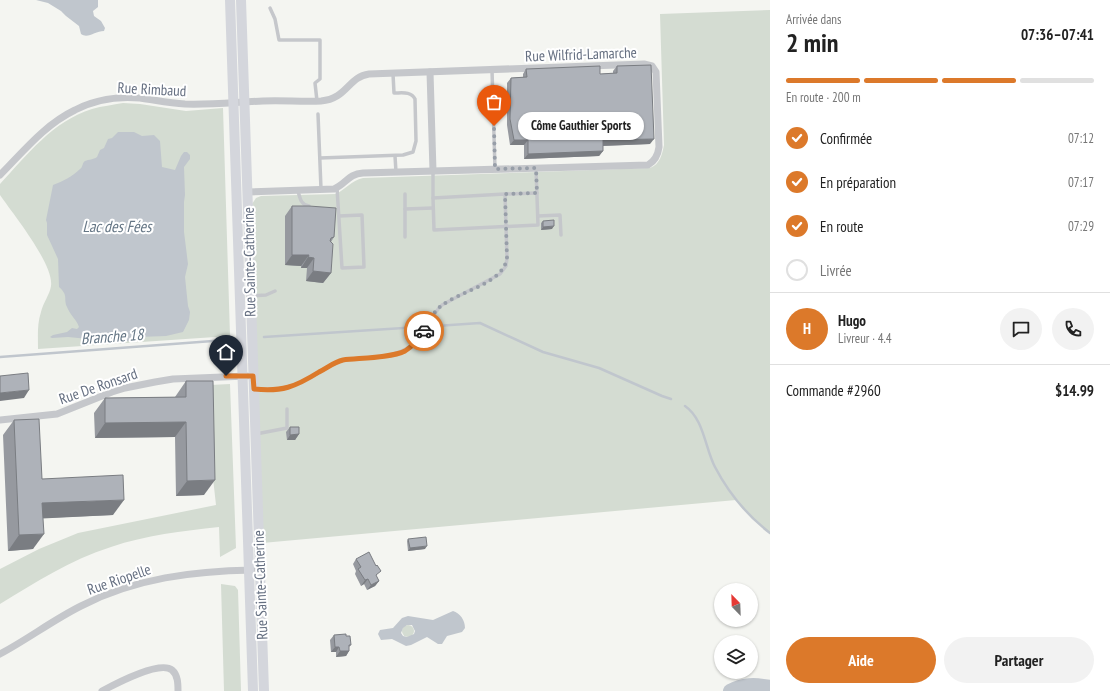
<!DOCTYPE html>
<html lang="fr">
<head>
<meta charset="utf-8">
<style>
  :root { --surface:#fff; --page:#f2f2f2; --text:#222; --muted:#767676; --line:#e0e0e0; --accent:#dc792a }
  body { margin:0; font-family:"PT Sans Narrow",sans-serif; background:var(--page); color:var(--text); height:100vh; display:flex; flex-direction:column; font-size:15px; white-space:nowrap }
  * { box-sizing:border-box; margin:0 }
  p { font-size:13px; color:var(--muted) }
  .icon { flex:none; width:22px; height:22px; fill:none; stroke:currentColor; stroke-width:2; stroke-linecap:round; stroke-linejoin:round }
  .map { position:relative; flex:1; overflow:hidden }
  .sheet { display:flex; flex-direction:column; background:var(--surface); width:340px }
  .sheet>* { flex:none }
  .needle { width:26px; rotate:337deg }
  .controls { position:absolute; left:714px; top:583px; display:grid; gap:8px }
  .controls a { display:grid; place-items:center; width:44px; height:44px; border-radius:50%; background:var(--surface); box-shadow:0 1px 3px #0004; font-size:20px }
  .pin { position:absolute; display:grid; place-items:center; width:34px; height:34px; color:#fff; margin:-41px -17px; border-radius:50% 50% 50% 0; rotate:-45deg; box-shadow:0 0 4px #0007 }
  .pin .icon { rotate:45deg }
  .courier { position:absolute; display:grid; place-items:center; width:40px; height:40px; margin:-20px; border:3px solid #dc792a; border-radius:50%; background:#fff; color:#222; box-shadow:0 1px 5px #0007 }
  .bubble { position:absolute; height:28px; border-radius:14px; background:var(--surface); box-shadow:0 1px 3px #0004; font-size:13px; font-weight:700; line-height:28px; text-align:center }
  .head em { font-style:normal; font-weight:700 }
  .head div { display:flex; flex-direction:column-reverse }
  .head { display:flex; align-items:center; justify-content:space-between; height:68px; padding:0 16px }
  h1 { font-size:26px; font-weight:700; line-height:30px }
  .bar { display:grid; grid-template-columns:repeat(4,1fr); gap:6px 4px; align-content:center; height:48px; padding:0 16px }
  .bar i { height:5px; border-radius:3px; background:var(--line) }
  .bar .active { background:var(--accent) }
  .bar p { grid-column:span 4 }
  .line { display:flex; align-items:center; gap:10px; padding:0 16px; border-top:1px solid var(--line) }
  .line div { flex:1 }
  .round { display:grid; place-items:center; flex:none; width:42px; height:42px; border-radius:21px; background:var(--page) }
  ol { padding:0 16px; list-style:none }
  li { display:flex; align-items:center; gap:12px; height:44px }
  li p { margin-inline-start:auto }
  li .icon { padding:4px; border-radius:50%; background:var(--accent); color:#fff; stroke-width:4 }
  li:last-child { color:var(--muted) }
  li i { width:22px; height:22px; border:2px solid var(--line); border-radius:50% }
  .primary-button { display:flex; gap:8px; margin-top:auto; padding:8px 16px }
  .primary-button a { flex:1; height:46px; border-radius:24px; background:var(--accent); color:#fff; font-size:16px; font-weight:700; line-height:46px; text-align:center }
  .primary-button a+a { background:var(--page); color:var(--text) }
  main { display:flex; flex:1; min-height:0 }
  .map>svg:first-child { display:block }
</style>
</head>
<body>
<main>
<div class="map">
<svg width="770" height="691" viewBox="0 0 770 691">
  <rect width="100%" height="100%" fill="#f4f5f1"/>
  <g fill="#d4dcd2">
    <path d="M770,10V534L754,519L736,500L262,543L252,204L256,198L261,196L336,194C346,189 351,181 363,178L650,168C660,164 662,155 664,145L660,14Z"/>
    <path d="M123,103L140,104L186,111L223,108L230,336L38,349C38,336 37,324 41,312C43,303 50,294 51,286C54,264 13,214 0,195V184C27,155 53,121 92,109C102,106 113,105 123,103Z"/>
    <path d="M230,384L236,548L220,557L219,527C182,531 146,535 111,547C70,560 36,582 0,604V569L39,549L78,533L216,505L212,469L210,385Z"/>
    <path d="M221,584L235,586L238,590L241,691H224Z"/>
    <circle cx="408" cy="631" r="6"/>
  </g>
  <g fill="#c0c6cd" fill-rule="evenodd">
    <path d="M36,0H98V7L93,11L94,16L101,21L105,28L104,31C95,31 88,39 81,34L79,26L66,16L61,11L48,3Z"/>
    <path d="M118,132H134L142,136L154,135L160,141L162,167L175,170L181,156L184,152H187L190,155V159L184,167L185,195L184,202V232L188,264L185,277L188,306L190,312L189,320L183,332L166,336L139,337L134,341H126L110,340L101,338L88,339L68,337L52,338L50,337L53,335L67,332L72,328L77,329L79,327C77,320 70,315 67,307C63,298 69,296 59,287L58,259L47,235V223L46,220L53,185C63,181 72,177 80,169C83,167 82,163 85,161C89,159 93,160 97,157L100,150L104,148L108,139L112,138Z"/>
    <path d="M453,611C460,613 465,620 465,628L462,632L447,636L442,644H438L427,637L411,645L406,646L392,639L381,640L378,634L380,630L393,628L402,618L408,616L433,620ZM407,625H412L415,631L414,634L407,637L403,636L401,633L403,628Z"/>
  </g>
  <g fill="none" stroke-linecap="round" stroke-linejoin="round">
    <g stroke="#c0c6cd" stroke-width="2.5">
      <path d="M436,326L480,323L543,352L599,368L662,396L671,399"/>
      <path d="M264,337L419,327"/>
      <path d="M0,357L226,340"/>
      <path d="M685,406C704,419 705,448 715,467C728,492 748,516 770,533"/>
    </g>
    <path stroke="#c0c6cd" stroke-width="14" d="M730,691C743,684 755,684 770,687"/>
    <g stroke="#c5c7cb" stroke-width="3.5">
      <path d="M270,8L275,19L279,40H320V79L315,83L317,101"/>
      <path d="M492,70L495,169"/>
      <path d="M318,114L321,189"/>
      <path d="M395,156L396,172"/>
      <path d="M320,158L403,155L413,152L416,141L415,99C411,91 402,93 394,93L393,74"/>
      <path d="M337,188L342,268L364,267L362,215L339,216"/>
      <path d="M298,191C300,198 301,205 309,206"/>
      <path d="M505,194L537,193"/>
      <path d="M433,198L434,230L538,225L536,169"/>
      <path d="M405,209L433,208"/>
      <path d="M538,216L560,215L561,235"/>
      <path d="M405,237V194"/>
      <path d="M251,296L266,295L275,291"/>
      <path d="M255,389C282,392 295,386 318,373C326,368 334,363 343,360C369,357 401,360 419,338C427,328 432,314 442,305L500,274L506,266L507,258L505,194L433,198V171"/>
      <path d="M256,434L287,428V409"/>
    </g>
    <g stroke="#c5c7cb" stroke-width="7">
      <path d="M430,72L433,171"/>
      <path d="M0,175C23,152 44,125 75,110C94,100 118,96 140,98C155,100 169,103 185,104C211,105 237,102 263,101C282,100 302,102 321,101C347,99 348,77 369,74L644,64L652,66L656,72L659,147C658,155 655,161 648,165L363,173C348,174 346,184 334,189L248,192"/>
      <path d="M0,420L57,414L112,392L125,388L155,382L173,379L247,376"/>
      <path d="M0,654C28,639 53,620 81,606C135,578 194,571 253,570"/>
      <path d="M102,691C115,684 160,660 172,670C178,675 178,684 178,691"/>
    </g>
    <g stroke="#d4d6dc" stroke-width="10">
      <path d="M230,0L253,691"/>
      <path d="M241,0L264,691"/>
    </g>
  </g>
  <g fill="#96999f">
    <path d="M617,66L650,144L603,146V151L599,156L524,159V145H510L507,125V83L511,78L523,77V74L526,69L600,74L613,73V71Z"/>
    <path d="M292,206L334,237L331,242V273L323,283L306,281L307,268H301V266L285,265V216Z"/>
    <path d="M543,221L552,229L541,230V223Z"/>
    <path d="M186,381L204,495L176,496L175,437L95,438L94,413L105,398L175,397Z"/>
    <path d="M14,420L42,479L113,515L43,518L33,549L8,551L3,435Z"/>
    <path d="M290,427L299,434L295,440H287L286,432Z"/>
    <path d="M408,539L425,549L408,551L407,541Z"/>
    <path d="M356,559L377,577L379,581L375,586L367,590L364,584L361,586L355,574L356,571L353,564Z"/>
    <path d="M334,635L346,636L351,645L349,647V651L346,656L336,657V652H331L330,640Z"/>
  </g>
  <g fill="#7a7d82">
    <path d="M654,139L650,144L599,146L603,140Z"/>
    <path d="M514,140H528L524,145H510Z"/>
    <path d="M603,151L599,156L524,159L528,154Z"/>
    <path d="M554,226L552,229L541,230L543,227Z"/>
    <path d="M292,255H309L301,266L285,265Z"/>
    <path d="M308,257L314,258L307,268H301Z"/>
    <path d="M313,271L331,273L323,283L306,281Z"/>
    <path d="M29,390L24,398L0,401V393Z"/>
    <path d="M186,422L175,437L95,438L105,423Z"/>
    <path d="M299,434L295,440H287L290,435Z"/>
    <path d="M215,480L204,495L176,496L187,481Z"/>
    <path d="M124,500L113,515L32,519L42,503Z"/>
    <path d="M44,534L33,549L8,551L19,535Z"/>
    <path d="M427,546L425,549L408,551L410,548Z"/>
    <path d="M368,579L364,584L361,586L365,580Z"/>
    <path d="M379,581L375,586L367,590L371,585Z"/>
    <path d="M335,647H339L336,652H331Z"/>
    <path d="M340,651H349L346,656L336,657Z"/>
  </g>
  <g fill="#aeb2b9" stroke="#7a7d82">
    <path d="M651,65L654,139L603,140V151L528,154V140H514L510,119L511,78L527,77L526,69L600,66V74L617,73V66Z"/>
    <path d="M292,206H309L336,208L334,237L331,238L330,241L333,244L331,273L313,271L314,258L308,257L309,255H292Z"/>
    <path d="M554,220V226L543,227V221Z"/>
    <path d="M28,373L29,390L0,393V376Z"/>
    <path d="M186,381H213L215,480L187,481L186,422L105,423V398L186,397Z"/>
    <path d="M39,419L42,479L123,475L124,500L42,503L44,534L19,535L14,420Z"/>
    <path d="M290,427H299V434L290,435Z"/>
    <path d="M426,537L427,546L410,548L408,539Z"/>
    <path d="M369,552L376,566L377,565L381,571L376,575L379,581L371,585L368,579L365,580L358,569L361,567L356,559Z"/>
    <path d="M346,634V636H350L351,645H349V651H340L339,647H335L334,635Z"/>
  </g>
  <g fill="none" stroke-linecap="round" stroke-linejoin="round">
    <path stroke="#979ea8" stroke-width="4" stroke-dasharray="0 7.2" d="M424,331C429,322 433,312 441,306C460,291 503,284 507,258L505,194L537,193L536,168L495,169L494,126"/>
    <path stroke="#dc792a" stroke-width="5" d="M226,376H253L254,389C282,392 295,387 319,372C327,368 334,362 343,360C359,358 391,358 405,351C413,346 419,339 424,331"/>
  </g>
  <g text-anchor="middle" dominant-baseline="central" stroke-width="4" stroke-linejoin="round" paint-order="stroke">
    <g font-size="15" fill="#656f81" stroke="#fff">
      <text transform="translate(581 54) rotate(-2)">Rue Wilfrid-Lamarche</text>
      <text transform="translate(152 89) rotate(3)">Rue Rimbaud</text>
      <text transform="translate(249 262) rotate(-91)">Rue Sainte-Catherine</text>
      <text transform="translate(98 386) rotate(-19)">Rue De Ronsard</text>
      <text transform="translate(119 579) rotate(-19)">Rue Riopelle</text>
      <text transform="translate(260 585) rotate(-92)">Rue Sainte-Catherine</text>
    </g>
    <g font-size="16" font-style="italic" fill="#657685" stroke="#fff">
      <text x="117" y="226">Lac des Fées</text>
      <text transform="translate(112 336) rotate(-4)">Branche 18</text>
    </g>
  </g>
</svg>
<div class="controls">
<a><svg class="needle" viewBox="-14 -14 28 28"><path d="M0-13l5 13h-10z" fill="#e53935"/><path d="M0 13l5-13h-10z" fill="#767676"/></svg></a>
<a><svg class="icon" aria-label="layers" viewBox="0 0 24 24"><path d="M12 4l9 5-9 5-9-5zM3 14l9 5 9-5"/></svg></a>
</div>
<div class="pin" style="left:494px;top:126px;background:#ea580c"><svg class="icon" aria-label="bag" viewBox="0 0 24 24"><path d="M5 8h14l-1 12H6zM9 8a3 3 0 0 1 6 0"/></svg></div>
<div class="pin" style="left:226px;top:376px;background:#1f2937"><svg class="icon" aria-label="home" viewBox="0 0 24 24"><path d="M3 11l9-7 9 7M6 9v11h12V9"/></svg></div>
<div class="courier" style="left:424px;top:331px"><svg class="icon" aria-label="car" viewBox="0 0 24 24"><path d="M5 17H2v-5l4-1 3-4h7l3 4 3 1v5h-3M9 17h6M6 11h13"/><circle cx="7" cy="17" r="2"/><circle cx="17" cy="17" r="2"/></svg></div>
<div class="bubble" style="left:518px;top:112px;width:126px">Côme Gauthier Sports</div>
</div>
<section class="sheet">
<div class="head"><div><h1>2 min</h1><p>Arrivée dans</p></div><em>07:36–07:41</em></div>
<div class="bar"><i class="active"></i><i class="active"></i><i class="active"></i><i></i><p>En route · 200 m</p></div>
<ol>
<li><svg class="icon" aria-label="check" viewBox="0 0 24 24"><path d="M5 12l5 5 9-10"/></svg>Confirmée<p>07:12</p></li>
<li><svg class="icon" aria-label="check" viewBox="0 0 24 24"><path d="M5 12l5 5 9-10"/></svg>En préparation<p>07:17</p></li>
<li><svg class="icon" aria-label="check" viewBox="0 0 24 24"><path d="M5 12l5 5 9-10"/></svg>En route<p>07:29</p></li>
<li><i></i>Livrée</li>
</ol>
<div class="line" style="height:72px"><b class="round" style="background:var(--accent);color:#fff">H</b><div><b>Hugo</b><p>Livreur · 4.4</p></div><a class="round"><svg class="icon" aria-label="chat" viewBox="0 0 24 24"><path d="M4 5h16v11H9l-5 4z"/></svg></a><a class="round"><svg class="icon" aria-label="phone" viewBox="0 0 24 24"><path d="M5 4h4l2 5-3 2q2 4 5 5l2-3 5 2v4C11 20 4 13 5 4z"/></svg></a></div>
<div class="line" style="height:52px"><div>Commande #2960</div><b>$14.99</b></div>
<div class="primary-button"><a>Aide</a><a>Partager</a></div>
</section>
</main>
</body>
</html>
